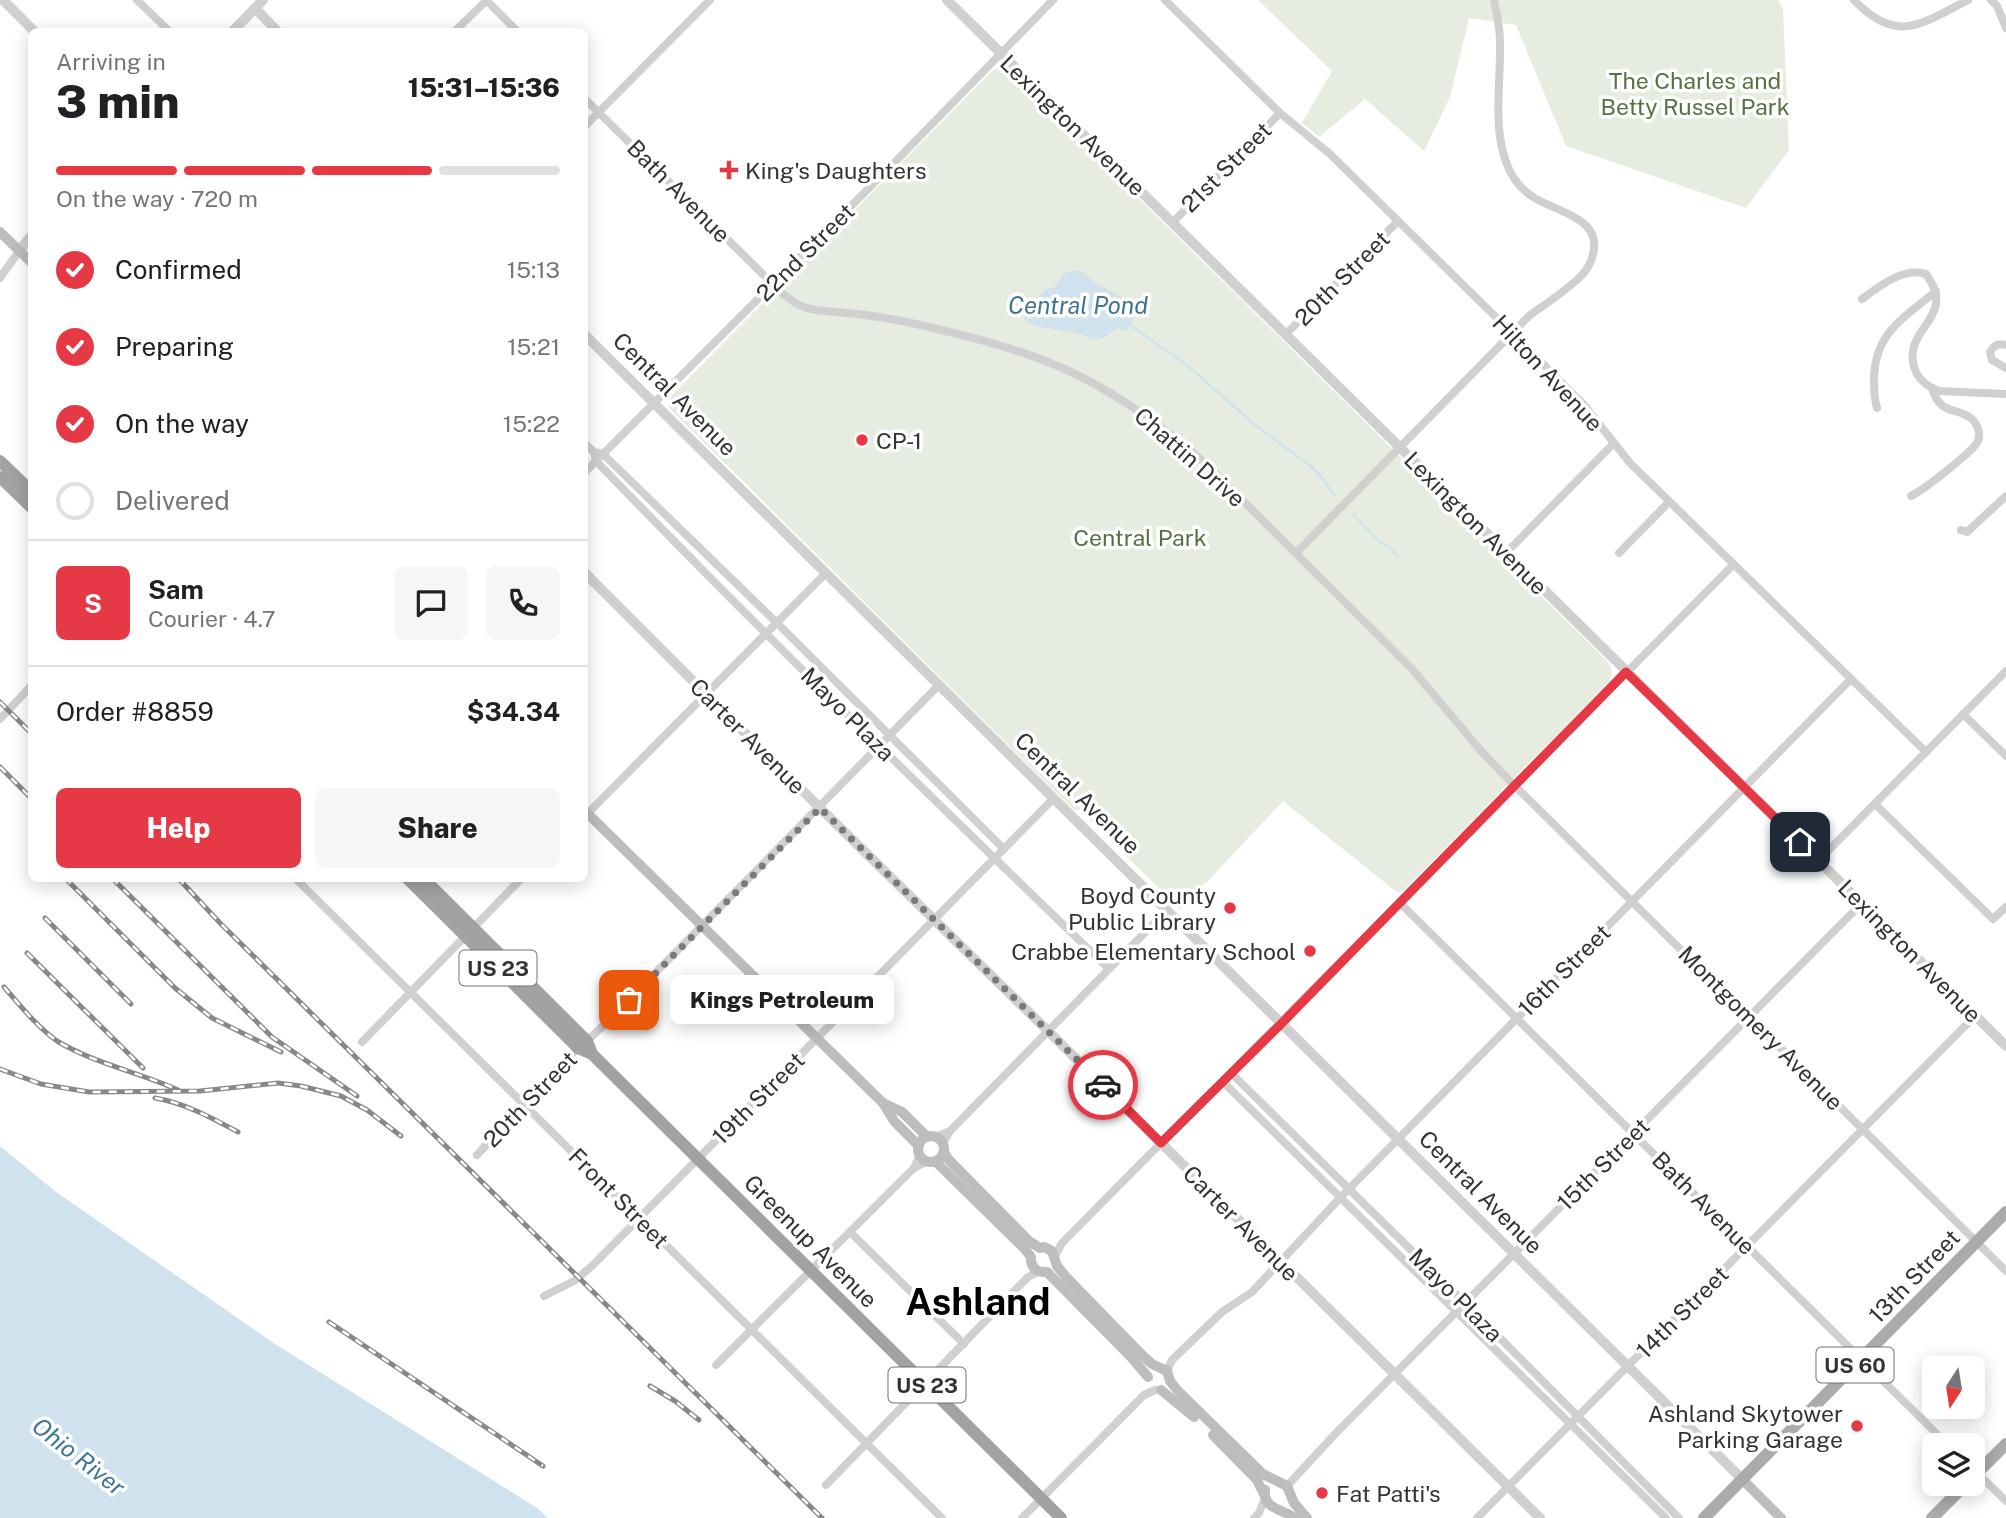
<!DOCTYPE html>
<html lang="en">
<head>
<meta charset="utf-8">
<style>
  :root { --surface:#fff; --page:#f6f6f6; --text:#202124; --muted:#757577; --line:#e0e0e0; --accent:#e63946 }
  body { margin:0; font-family:"Public Sans",sans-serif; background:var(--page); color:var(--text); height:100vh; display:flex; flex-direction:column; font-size:26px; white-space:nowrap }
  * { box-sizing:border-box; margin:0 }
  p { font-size:23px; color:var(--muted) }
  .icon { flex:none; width:38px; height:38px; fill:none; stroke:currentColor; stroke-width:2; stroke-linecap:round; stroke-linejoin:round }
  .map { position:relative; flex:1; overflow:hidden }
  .drawer { position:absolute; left:28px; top:28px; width:560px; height:854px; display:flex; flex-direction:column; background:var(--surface); border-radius:10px; box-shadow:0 4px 18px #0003 }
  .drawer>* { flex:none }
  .needle { width:46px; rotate:192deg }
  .fabs { position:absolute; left:1922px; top:1356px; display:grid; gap:14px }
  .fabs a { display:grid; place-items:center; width:63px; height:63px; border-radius:10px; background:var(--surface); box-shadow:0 4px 18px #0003; font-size:35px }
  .pin { position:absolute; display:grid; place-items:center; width:60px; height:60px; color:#fff; margin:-30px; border-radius:14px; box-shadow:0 4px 10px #0006 }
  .courier { position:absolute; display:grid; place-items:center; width:70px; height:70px; margin:-35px; border:5px solid #e63946; border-radius:50%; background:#fff; color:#222; box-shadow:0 2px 9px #0007 }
  .bubble { position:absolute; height:49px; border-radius:10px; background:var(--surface); box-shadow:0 4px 18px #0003; font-size:23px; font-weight:800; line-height:49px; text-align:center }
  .head em { font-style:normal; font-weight:800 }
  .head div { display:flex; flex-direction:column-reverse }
  .head { display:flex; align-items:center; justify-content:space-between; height:119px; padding:0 28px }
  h1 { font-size:46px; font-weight:800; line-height:52px }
  .bar { display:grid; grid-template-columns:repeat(4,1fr); gap:10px 7px; align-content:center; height:84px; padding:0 28px }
  .bar i { height:9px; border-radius:5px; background:var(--line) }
  .bar .on { background:var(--accent) }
  .bar p { grid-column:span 4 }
  .line { display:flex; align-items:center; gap:18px; padding:0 28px; border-top:2px solid var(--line) }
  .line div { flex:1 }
  .round { display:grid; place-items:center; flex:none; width:74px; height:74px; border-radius:10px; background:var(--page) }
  ol { padding:0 28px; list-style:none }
  li { display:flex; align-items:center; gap:21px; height:77px }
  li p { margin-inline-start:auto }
  li .icon { padding:7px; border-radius:50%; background:var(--accent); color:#fff; stroke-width:4 }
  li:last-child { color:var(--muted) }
  li i { width:38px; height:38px; border:4px solid var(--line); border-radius:50% }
  .action { display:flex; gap:14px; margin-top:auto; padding:14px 28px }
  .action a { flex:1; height:80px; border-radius:10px; background:var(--accent); color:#fff; font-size:28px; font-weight:800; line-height:80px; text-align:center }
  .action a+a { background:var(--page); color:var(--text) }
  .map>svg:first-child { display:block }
</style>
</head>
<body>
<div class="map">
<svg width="2006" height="1518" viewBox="0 0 2006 1518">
  <rect width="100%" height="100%" fill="#fff"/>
  <g fill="#e6ecdf">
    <path d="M1258,0H1778L1783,8L1789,150L1746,208L1566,146L1516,25L1469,18L1450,97L1424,151L1365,99L1319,137L1302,123L1332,71Z"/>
    <path d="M997,68L1005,69L1015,76L1609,663C1613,671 1613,677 1607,684L1402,892L1398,893L1283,801L1207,882C1193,890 1191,899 1181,910L1080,810H1074L670,409L668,402L670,397L993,70Z"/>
  </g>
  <g fill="#cfe2ee">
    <path d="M1077,270C1085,273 1089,278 1096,283C1109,291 1131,298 1134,316L1127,331L1117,328L1102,339L1093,340L1084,335L1072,332L1034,326C1026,322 1019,312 1023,303L1032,302L1046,289L1055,287L1065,273Z"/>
    <path d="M0,1146L56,1192L275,1344L537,1508L548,1518H0Z"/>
  </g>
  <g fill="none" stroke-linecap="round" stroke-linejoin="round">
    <g stroke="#cfe2ee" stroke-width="2.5">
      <path d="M1130,325L1188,366L1255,425L1309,465L1320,475L1334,495"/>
      <path d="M1353,514L1380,542L1390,548L1398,557"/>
    </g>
    <g stroke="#d0d0d0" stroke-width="8">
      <path d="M137,0L170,32"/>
      <path d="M486,0L518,32"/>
      <path d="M1165,0L1280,113L1330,154L1512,333L1584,405L1630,463L1926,752"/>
      <path d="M1854,0C1897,45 1921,24 1968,0"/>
      <path d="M1991,0L1997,6L2006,28"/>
      <path d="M454,32L487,0"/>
      <path d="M584,98L782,293C789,299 795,304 804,307C817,312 833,311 847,313C870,315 893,319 916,324C968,336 1021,349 1069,371C1120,395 1165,428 1206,464L1413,670L1481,751L1506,777L2006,1271"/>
      <path d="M584,127L710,0"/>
      <path d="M1173,222L1280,113"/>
      <path d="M0,278L19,251"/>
      <path d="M1862,299C1878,287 1905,266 1926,274C1932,283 1938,292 1936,304C1934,317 1924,326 1918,337C1907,357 1913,378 1932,388C1941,418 1958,405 1973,420C1978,426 1981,434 1978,441C1974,451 1922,491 1911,496"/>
      <path d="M1286,334L1398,221"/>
      <path d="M2006,345C1998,343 1994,345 1990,352L1992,360L2006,368"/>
      <path d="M1932,388L1939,391L2006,394"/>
      <path d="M1877,408C1874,398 1874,389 1874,380C1874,333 1904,318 1936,291"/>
      <path d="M584,443L594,452L603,454L777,623L1004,849"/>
      <path d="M594,452L596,461C763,634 936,802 1109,969"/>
      <path d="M584,473L892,165L1053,0"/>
      <path d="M1961,530L1967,532L2006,496"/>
      <path d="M1296,553L1530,315C1547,303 1566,291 1581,276C1589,268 1593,259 1594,248C1598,217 1552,210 1533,197C1519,188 1510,175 1505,159C1493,123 1501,80 1500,42C1500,28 1497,14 1494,0"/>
      <path d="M1506,553L1613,444"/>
      <path d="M1619,553L1669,502"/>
      <path d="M1963,714L2006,756"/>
      <path d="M0,719L32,685"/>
      <path d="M1875,804L1993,919L2006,907"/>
      <path d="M586,815L825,574"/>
      <path d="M1819,860L2006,671"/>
      <path d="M295,878L942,1518"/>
      <path d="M1399,902L1949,1446"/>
      <path d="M362,1042L522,878"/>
      <path d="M1231,1073L1465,1303L1679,1518"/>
      <path d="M1223,1082L1666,1518"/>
      <path d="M936,1137L950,1131"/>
      <path d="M943,1143L950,1131L1167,910"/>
      <path d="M477,1155L564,1061L600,1029L938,686"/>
      <path d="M914,1168L920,1155"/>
      <path d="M850,1232L964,1344"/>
      <path d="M1055,1256L1062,1243L1733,565"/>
      <path d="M544,1296L574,1281L592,1266L1053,799"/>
      <path d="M716,1365L914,1168L928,1161"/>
      <path d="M1167,1371L1172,1360L1222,1312L1252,1292L1340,1198L1851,679"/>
      <path d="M1972,1468L2006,1501"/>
      <path d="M826,1485L1028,1277L1040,1271"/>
      <path d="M1287,1486L1336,1433L1862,903"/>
      <path d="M1022,1518L1144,1395L1155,1390"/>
      <path d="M1254,1518L1259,1513L1265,1498"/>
      <path d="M1477,1518L1975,1016"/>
    </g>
    <g stroke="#d0d0d0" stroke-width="10">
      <path d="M3,0L35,32"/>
      <path d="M947,0L2006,1046"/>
      <path d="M255,8L278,32"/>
      <path d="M232,32L263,0"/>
      <path d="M19,251L32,235"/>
      <path d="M584,334L1742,1479"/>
      <path d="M584,572L820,808L1048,1031L1540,1518"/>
    </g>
    <g stroke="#bdbdbd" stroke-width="10">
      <path d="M0,232L32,263"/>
      <path d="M584,810L883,1103L894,1121L919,1146"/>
      <path d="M883,1103L902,1112L927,1137"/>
      <circle cx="931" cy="1149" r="13"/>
      <path d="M944,1152L948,1159L1029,1241L1040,1248L1044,1247L1052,1251L1057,1266L1066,1277L1143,1356L1152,1364L1167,1371L1170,1381L1178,1391L1263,1474L1287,1486L1294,1503L1307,1518"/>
      <path d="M935,1161L1024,1248L1031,1257C1030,1267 1037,1273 1047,1272"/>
      <path d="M1047,1272L1131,1357L1148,1377"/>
      <path d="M1161,1390L1194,1417"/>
      <path d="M1213,1435L1257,1480L1264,1494"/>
      <path d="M1742,1479L1781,1518"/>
      <path d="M1265,1490C1263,1509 1282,1509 1295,1518"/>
    </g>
    <g stroke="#ababab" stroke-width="12">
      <path d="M1972,1478L2006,1444"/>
      <path d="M1704,1518L2006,1212"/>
      <path d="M1932,1518L1966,1484"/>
    </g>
    <g stroke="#a2a2a2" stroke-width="12">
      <path d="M0,461L32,492"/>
      <path d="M0,477L32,508"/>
      <path d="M407,878L578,1048L592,1054L1061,1518"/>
      <path d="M423,878L587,1041L592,1054"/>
    </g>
    <g stroke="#888" stroke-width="5">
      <g id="rail">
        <path d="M0,702L32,734"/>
        <path d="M0,767L32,799"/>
        <path d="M65,878L175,988L212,1018L281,1052"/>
        <path d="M112,878L272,1037L357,1096"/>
        <path d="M178,878L221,924L822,1518"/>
        <path d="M45,918L131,1004"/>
        <path d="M27,953L143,1068"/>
        <path d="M4,987C20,1005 37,1027 57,1041C95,1064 139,1072 178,1090"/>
        <path d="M0,1069L41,1084L89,1092L200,1091L278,1083L301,1086L341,1096L367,1110L401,1136"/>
        <path d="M155,1098C185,1103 212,1118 238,1132"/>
        <path d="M329,1322L543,1466"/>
        <path d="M650,1386L675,1401L699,1420"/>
      </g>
    </g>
    <use href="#rail" stroke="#fff" stroke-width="2.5" stroke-dasharray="8" stroke-linecap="butt"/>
  </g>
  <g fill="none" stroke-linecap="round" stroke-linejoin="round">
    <path stroke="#7a7a7a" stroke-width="7" stroke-dasharray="0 12.6" d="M629,1000L820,808L1103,1085"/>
    <path stroke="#e63946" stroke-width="9" d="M1103,1085L1161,1143L1281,1024L1626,672L1800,842"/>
  </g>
  <g fill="#e63946" stroke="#fff" stroke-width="2.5">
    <path d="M725.5 159.5h7v7h7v7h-7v7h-7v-7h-7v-7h7z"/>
    <circle cx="862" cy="440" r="7"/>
    <circle cx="1230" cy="908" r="7"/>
    <circle cx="1310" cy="951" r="7"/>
    <circle cx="1857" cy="1426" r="7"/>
    <circle cx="1322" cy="1493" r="7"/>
  </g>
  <g text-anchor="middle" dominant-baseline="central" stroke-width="7" stroke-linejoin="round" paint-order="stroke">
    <g fill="#fff" stroke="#707070" stroke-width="2">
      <rect x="459.5" y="950.5" width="77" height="35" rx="5"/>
      <rect x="1816.5" y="1347.5" width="77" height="35" rx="5"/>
      <rect x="888.5" y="1367.5" width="77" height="35" rx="5"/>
    </g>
    <g font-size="21" font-weight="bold" fill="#333">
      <text x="498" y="968">US 23</text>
      <text x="1855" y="1365">US 60</text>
      <text x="927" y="1385">US 23</text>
    </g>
    <g font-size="23" fill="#56703f" stroke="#fff">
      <text x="1695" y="80">The Charles and<tspan x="1695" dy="26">Betty Russel Park</tspan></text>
      <text x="1140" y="537">Central Park</text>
    </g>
    <g font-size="23" fill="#333" stroke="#fff">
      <text transform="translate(1073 125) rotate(44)">Lexington Avenue</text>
      <text transform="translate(1226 167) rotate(-45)">21st Street</text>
      <text transform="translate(679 191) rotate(45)">Bath Avenue</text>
      <text transform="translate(805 252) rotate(-45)">22nd Street</text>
      <text transform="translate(1342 278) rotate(-45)">20th Street</text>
      <text transform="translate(1548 373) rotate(47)">Hilton Avenue</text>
      <text transform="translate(675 394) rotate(45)">Central Avenue</text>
      <text transform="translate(1190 457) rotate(41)">Chattin Drive</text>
      <text transform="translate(1476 523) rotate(45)">Lexington Avenue</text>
      <text transform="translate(848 714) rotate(45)">Mayo Plaza</text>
      <text transform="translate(748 736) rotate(45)">Carter Avenue</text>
      <text transform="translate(1078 793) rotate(44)">Central Avenue</text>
      <text transform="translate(1910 951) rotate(45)">Lexington Avenue</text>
      <text transform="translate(1564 970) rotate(-45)">16th Street</text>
      <text transform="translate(1761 1028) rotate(45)">Montgomery Avenue</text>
      <text transform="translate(758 1098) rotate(-45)">19th Street</text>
      <text transform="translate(530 1099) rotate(-46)">20th Street</text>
      <text transform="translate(1603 1164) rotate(-45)">15th Street</text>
      <text transform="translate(1481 1192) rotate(45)">Central Avenue</text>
      <text transform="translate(619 1198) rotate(45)">Front Street</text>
      <text transform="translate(1704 1203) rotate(45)">Bath Avenue</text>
      <text transform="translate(1241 1223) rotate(45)">Carter Avenue</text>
      <text transform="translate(811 1241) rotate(45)">Greenup Avenue</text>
      <text transform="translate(1914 1276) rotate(-46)">13th Street</text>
      <text transform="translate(1456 1295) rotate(45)">Mayo Plaza</text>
      <text transform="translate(1682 1312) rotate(-45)">14th Street</text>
    </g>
    <g font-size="23" fill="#333" stroke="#fff" text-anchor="start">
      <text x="745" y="170">King's Daughters</text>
      <text x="876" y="440">CP-1</text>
      <text x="1216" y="895" text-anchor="end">Boyd County<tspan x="1216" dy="26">Public Library</tspan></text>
      <text x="1296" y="951" text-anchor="end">Crabbe Elementary School</text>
      <text x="1843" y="1413" text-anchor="end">Ashland Skytower<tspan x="1843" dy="26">Parking Garage</tspan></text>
      <text x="1336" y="1493">Fat Patti's</text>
    </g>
    <g font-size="24" font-style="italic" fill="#3f7597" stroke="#fff">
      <text x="1078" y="305">Central Pond</text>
      <text transform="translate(79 1456) rotate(38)">Ohio River</text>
    </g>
    <g font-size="37" font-weight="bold" fill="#000" stroke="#fff">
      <text x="978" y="1301">Ashland</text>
    </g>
  </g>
</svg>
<div class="fabs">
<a><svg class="needle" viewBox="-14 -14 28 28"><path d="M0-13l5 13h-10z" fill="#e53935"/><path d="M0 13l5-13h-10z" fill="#757577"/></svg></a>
<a><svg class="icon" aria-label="layers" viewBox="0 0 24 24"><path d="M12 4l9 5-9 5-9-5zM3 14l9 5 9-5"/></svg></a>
</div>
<div class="pin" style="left:629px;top:1000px;background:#ea580c"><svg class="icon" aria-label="bag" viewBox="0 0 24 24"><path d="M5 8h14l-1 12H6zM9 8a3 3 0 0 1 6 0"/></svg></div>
<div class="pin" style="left:1800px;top:842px;background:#1f2937"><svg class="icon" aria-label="home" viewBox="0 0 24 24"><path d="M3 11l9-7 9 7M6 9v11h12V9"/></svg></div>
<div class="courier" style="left:1103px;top:1085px"><svg class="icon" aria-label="car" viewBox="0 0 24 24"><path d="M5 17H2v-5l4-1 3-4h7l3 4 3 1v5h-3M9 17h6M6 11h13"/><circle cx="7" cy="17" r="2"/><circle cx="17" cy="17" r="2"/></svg></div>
<div class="bubble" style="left:670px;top:975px;width:224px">Kings Petroleum</div>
<section class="drawer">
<div class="head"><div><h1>3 min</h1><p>Arriving in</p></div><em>15:31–15:36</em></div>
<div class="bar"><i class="on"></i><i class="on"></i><i class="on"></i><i></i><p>On the way · 720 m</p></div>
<ol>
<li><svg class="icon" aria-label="check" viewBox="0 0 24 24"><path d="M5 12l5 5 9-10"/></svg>Confirmed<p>15:13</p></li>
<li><svg class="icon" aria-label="check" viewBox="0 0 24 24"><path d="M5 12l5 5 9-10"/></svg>Preparing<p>15:21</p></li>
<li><svg class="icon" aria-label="check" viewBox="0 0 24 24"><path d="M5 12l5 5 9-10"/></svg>On the way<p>15:22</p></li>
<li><i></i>Delivered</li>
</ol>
<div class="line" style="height:126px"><b class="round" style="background:var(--accent);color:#fff">S</b><div><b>Sam</b><p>Courier · 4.7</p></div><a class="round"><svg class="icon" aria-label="chat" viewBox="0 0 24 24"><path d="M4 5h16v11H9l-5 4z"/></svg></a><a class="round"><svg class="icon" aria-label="phone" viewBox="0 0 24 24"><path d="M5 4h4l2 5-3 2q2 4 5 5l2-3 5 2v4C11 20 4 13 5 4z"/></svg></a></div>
<div class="line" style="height:91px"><div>Order #8859</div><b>$34.34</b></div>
<div class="action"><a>Help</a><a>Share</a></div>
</section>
</div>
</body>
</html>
